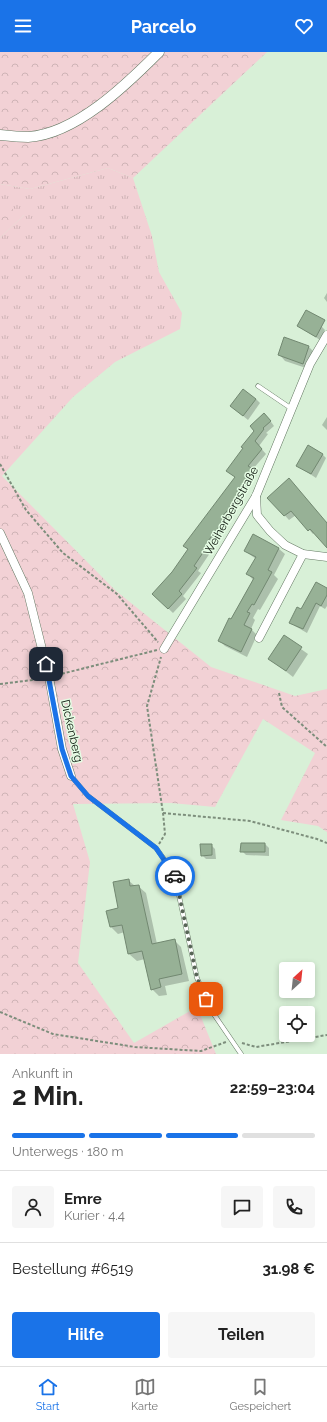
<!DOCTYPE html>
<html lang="de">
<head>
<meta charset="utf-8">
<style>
  :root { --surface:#fff; --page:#f6f6f6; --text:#222; --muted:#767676; --line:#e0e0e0; --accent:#1a73e8 }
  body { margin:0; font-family:Raleway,sans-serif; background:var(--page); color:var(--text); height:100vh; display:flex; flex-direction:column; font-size:15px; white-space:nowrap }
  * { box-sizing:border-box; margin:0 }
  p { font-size:13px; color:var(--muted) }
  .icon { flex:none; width:22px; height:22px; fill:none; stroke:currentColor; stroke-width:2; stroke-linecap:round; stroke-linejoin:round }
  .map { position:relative; height:1002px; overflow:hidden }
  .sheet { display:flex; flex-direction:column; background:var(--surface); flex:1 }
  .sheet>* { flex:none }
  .needle { width:26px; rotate:27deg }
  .fabs { position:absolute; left:279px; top:910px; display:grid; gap:8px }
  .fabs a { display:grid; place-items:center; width:36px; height:36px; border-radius:4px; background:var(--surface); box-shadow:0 2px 6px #0003; font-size:20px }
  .pin { position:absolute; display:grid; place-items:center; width:34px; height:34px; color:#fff; margin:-17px; border-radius:8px; box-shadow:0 2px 6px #0006 }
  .courier { position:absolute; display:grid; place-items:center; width:40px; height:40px; margin:-20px; border:3px solid #1a73e8; border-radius:50%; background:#fff; color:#222; box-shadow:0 1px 5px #0007 }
  .summary em { font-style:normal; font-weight:700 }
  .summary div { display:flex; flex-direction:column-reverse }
  .summary { display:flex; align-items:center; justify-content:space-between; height:68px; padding:0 12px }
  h1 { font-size:26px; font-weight:700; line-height:30px }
  .bar { display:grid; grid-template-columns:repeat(4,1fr); gap:6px 4px; align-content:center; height:48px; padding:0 12px }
  .bar i { height:5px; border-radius:3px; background:var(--line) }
  .bar .selected { background:var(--accent) }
  .bar p { grid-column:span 4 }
  .line { display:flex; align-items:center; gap:10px; padding:0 12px; border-top:1px solid var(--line) }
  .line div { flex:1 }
  .round { display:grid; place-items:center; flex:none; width:42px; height:42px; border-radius:4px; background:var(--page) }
  .button { display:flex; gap:8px; margin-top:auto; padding:8px 12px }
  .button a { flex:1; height:46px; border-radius:4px; background:var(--accent); color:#fff; font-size:16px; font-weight:700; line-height:46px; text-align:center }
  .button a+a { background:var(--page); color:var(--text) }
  header { display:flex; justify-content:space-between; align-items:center; height:52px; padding:0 12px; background:var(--accent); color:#fff; font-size:18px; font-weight:700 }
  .dock { display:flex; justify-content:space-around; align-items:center; height:56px; border-top:1px solid var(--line); background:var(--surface); font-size:11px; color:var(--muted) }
  .dock a { display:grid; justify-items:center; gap:2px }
  .dock .selected { color:var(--accent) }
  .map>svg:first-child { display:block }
</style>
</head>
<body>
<header><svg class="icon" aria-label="menu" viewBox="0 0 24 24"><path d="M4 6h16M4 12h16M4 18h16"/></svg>Parcelo<svg class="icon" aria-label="heart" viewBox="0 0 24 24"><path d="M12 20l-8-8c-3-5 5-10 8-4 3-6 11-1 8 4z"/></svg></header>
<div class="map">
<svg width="327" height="1002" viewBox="0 0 327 1002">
  <defs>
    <pattern id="grass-tufts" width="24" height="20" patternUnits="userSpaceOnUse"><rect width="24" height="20" fill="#f2d1d5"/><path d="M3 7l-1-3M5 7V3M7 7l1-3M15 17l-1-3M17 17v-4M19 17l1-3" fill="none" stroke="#ceb3b6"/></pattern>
    <pattern id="forest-crowns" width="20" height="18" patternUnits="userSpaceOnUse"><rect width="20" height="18" fill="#f2d1d5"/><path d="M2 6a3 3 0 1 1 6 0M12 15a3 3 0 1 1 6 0" fill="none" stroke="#ceb3b6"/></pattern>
  </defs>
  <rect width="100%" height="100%" fill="#d8f0d7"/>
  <path fill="url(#grass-tufts)" d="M108,116L133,126L152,184L159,220L182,261L180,277L115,310L73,345L2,424L0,422V186L24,163H0V132L30,137Z"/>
  <g fill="url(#forest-crowns)">
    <path d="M0,0H267L133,126L108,116L30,137L0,132Z"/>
    <path d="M13,156L12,157L24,163L0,186V162Z"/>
    <path d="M0,422L116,539L211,615L295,644L327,637V780L318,774L281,768L315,701L263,667L215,755L171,751L73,752L90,810L78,911L134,991L197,955L216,1002H0Z"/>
  </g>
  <g fill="#0003">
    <path d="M327,241V250L324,246Z"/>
    <path d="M298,274H321L325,278L320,288Z"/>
    <path d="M285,286L309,295L315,301L309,317L285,309L279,302Z"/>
    <path d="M256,347L260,351L248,368L231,354Z"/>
    <path d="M327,365V378L322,373Z"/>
    <path d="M269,367L274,374L266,381L268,382L259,394L266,402L252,418L257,422L241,445L244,448L226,469L229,472L212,494L214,495L198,519L201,521L183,544L186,547L173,561L153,542L172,521L188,498L184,494L236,426L228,419Z"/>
    <path d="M322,402L326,406L316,426L298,414Z"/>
    <path d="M269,446L327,470V494L315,480L313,482L296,463L289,468Z"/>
    <path d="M253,484L279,497L285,502L274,523L278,527L260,558L258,557L253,566L255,568L251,577L257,583L247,605L225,594L219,588L253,528L248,522L256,507L245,499Z"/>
    <path d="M327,537V554L325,557L320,554L307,581L295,574L291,570L302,558Z"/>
    <path d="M284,585L308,602L293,625L270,607Z"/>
    <path d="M242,792H265L269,796V804L246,803L242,799Z"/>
    <path d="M211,793L215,797L216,807H206L202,803Z"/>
    <path d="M128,828L135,834H138L146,841L157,892L174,888L181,895L189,929L165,934L167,943L159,944L152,937L145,907L137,909L129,902L125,880L118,882L111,875L120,857Z"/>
  </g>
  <g fill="#97b196" stroke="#728871">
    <path d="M306,258L325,268L316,285L297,274Z"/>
    <path d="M284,285L309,294L303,312L278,303Z"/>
    <path d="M243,337L256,347L243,364L230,354Z"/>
    <path d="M264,361L271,369L263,376L264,377L255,389L262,397L248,414L253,417L237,440L240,443L222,465L225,467L208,489L210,490L194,514L197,516L179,539L182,542L168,557L152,542L172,520L188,497L183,494L235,425L226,419L243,396L241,395L254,379L250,374Z"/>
    <path d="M308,393L323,402L311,422L296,414Z"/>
    <path d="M289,426L327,471V496L310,477L308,479L291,459L284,464L267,446Z"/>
    <path d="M253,482L279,496L268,518L272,520L254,553L252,552L247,560L250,561L244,573L252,577L241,600L218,589L229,566L231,567L254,526L246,522L256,505L244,499Z"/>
    <path d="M316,530L327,536V543L321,554L316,551L303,577L289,571L297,555L301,557Z"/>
    <path d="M284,583L302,595L286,619L268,607Z"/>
    <path d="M241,791H265V800H240Z"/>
    <path d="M200,792H212V803L201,804Z"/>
    <path d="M129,827L130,834L139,833L152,892L175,887L182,922L159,927L161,935L151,938L142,899L128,902L122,873L110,875L106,859L118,856L113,830Z"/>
  </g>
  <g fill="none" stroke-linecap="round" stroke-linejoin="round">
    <g stroke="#637862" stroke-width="5">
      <g id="service">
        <path d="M258,334L292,357"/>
        <path d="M71,724L88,744L156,796L174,821L197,926L211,958L241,1002"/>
      </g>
    </g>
    <g stroke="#637862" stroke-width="9">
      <g id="minor">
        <path d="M256,444L257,463L270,479L285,493L303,502L327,505"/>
        <path d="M0,481L28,541L49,625L62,697L71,724"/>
        <path d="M259,586L303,502"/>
        <path d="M164,597L256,444L310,312L327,283"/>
      </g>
    </g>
    <g stroke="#637862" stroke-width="11">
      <path id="tertiary" d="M0,83C9,84 19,85 28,85C76,82 126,33 159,0"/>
    </g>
    <g stroke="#7d8e7c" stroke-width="2" stroke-dasharray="3 2" stroke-linecap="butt">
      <path d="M0,412L26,458L63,501L117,542L158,590"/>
      <path d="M57,623L157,598"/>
      <path d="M0,632L41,627"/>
      <path d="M279,641L282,655L327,695"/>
      <path d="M163,761L250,769L317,787L327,791"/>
      <path d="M159,792L165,782L163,761L147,654L161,605"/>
      <path d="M0,960L53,982L135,995L201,999L226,990"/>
      <path d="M242,991L256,995L327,983"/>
    </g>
    <use href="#service" stroke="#fff" stroke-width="4"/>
    <use href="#minor" stroke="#fff" stroke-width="8"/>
    <use href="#tertiary" stroke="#fff" stroke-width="10"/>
  </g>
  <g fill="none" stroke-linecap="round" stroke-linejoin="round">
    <path stroke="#576556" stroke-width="4" stroke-dasharray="0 7.2" d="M175,824L197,926L206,947"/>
    <path stroke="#1a73e8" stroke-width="5" d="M46,612L62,697L71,724L88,744L156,796L175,824"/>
  </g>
  <g text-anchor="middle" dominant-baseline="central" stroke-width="3" stroke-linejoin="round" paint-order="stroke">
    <g font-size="12" fill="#111a11" stroke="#e5fde4">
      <text transform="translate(231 459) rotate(-61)">Weiherbergstraße</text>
      <text transform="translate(72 679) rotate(77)">Dickenberg</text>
    </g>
  </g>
</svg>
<div class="fabs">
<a><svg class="needle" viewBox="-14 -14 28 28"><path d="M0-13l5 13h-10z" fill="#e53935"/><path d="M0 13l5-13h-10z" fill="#767676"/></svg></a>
<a><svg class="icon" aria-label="locate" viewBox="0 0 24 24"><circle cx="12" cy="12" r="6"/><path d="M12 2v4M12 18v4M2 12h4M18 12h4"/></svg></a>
</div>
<div class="pin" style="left:206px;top:947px;background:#ea580c"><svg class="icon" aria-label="bag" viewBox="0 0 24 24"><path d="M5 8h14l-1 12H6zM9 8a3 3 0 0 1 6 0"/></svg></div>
<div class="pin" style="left:46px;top:612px;background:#1f2937"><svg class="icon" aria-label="home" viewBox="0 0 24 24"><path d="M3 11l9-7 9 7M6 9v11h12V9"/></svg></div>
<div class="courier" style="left:175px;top:824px"><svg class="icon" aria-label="car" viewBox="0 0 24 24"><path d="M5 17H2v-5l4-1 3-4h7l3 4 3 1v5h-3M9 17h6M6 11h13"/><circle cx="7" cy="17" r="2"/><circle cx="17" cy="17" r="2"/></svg></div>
</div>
<section class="sheet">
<div class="summary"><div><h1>2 Min.</h1><p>Ankunft in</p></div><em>22:59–23:04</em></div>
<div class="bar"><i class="selected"></i><i class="selected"></i><i class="selected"></i><i></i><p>Unterwegs · 180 m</p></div>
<div class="line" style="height:72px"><a class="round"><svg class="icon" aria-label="person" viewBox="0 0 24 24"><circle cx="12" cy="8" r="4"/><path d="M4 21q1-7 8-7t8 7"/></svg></a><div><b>Emre</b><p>Kurier · 4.4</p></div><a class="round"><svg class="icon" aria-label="chat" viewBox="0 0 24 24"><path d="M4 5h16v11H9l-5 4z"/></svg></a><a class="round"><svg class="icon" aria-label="phone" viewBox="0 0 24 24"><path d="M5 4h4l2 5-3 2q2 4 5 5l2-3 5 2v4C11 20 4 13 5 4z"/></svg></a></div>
<div class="line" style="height:52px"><div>Bestellung #6519</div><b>31.98 €</b></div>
<div class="button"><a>Hilfe</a><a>Teilen</a></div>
</section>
<nav class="dock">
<a class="selected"><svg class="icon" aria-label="home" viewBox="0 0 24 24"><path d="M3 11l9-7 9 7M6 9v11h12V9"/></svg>Start</a>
<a><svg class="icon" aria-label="map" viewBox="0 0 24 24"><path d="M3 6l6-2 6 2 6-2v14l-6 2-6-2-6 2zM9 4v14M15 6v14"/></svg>Karte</a>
<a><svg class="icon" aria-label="saved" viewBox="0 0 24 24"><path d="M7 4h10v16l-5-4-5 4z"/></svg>Gespeichert</a>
</nav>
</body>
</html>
